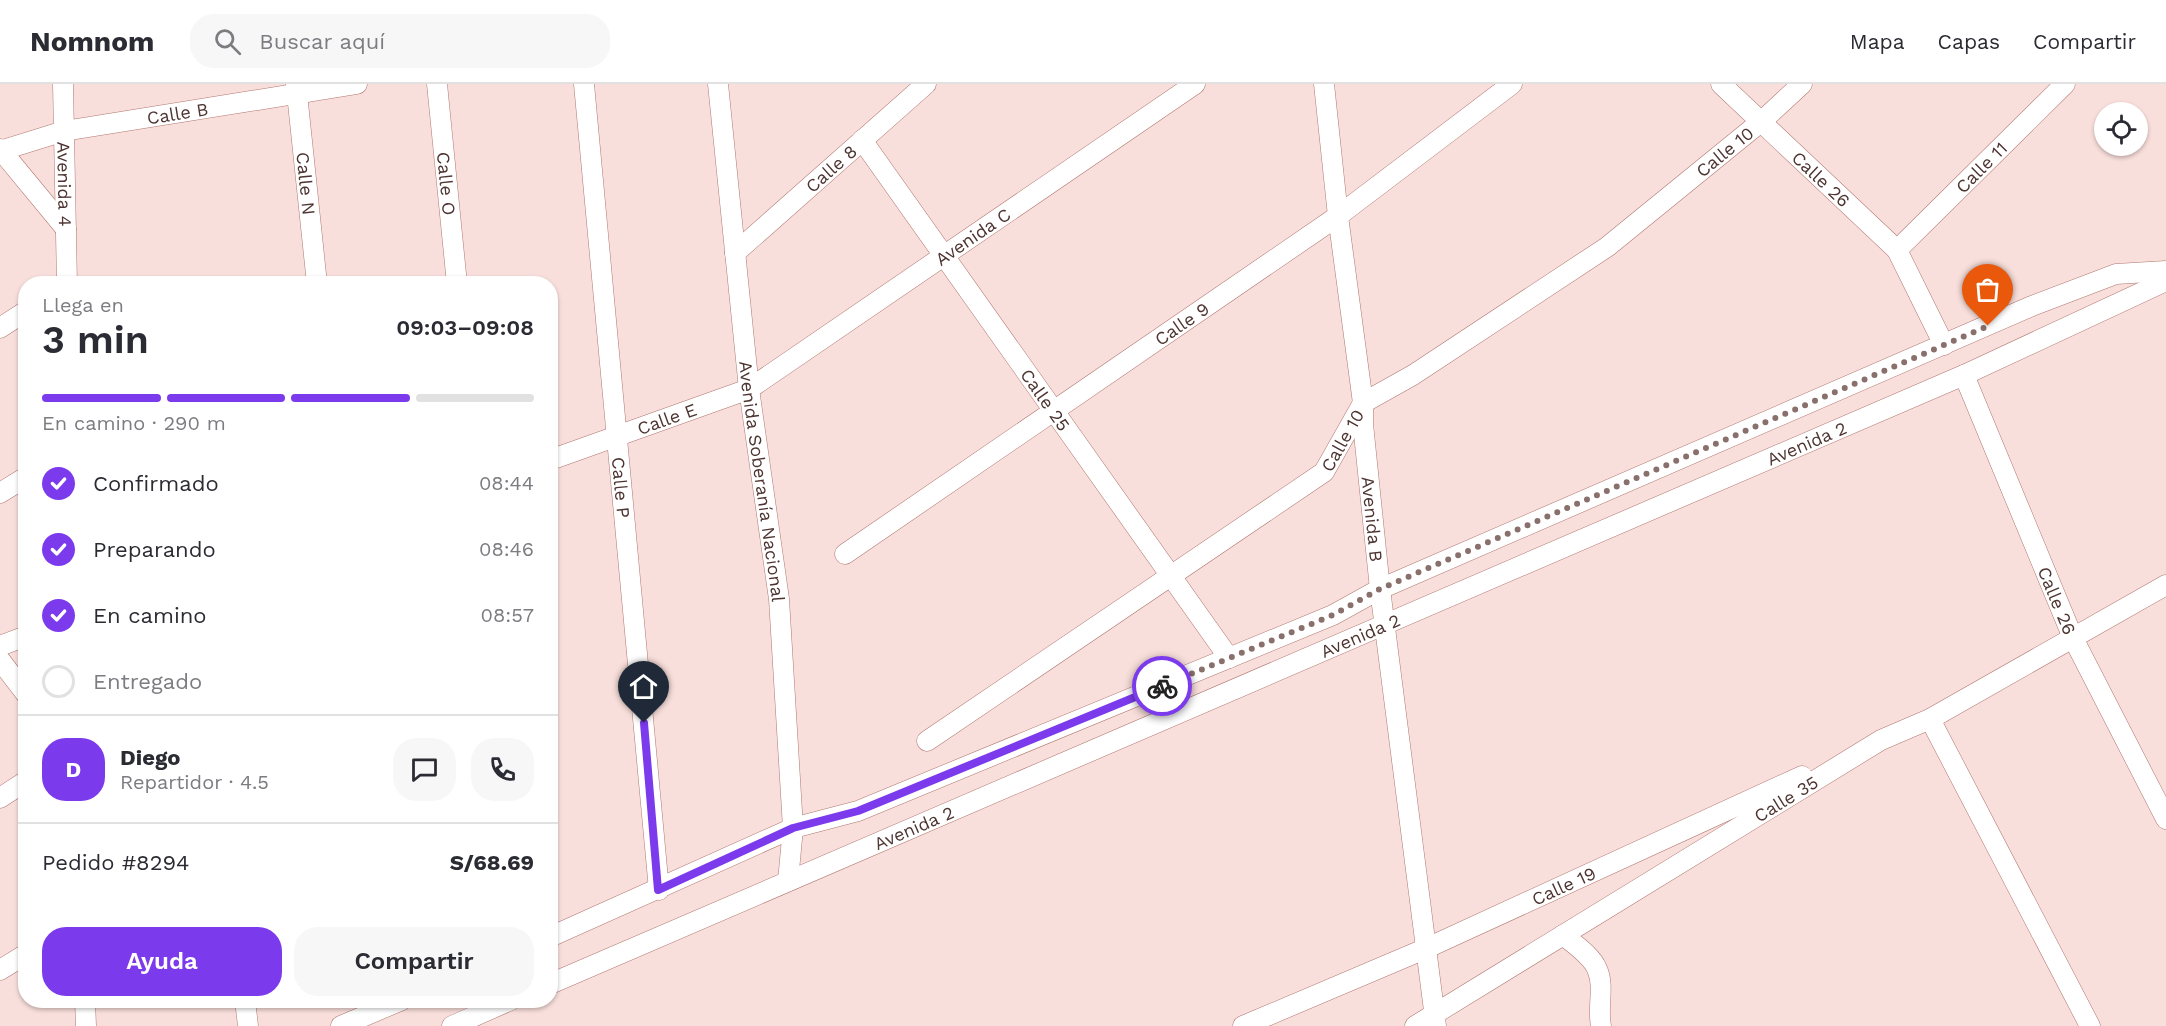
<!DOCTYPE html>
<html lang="es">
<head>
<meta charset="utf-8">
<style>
  :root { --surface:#fff; --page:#f7f7f7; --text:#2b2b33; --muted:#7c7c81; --line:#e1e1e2; --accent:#7c3aed }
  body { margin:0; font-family:"Work Sans",sans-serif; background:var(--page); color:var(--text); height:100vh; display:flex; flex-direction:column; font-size:22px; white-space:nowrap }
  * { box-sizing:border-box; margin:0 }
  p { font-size:20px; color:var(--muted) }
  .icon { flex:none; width:33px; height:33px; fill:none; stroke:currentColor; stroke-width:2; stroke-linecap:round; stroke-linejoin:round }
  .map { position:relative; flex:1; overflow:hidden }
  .sheet { position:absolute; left:18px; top:192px; width:540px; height:732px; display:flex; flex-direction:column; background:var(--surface); border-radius:24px; box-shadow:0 2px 4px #0004 }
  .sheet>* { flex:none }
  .controls { position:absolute; left:2094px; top:18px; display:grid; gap:12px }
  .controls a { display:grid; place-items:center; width:54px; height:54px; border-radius:50%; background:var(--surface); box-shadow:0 2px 4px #0004; font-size:30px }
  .pin { position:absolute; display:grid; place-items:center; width:51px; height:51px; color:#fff; margin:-62px -26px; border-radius:50% 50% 50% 0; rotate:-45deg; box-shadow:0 0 6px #0007 }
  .pin .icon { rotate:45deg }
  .courier { position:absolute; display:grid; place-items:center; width:60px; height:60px; margin:-30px; border:4px solid #7c3aed; border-radius:50%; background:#fff; color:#222; box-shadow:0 2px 8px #0007 }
  .overview em { font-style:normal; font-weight:600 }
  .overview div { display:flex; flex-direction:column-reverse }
  .overview { display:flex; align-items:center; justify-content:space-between; height:102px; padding:0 24px }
  h1 { font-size:39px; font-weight:600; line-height:45px }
  .bar { display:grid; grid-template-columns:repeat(4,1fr); gap:9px 6px; align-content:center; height:72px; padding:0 24px }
  .bar i { height:8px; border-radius:4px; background:var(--line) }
  .bar .active { background:var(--accent) }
  .bar p { grid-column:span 4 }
  .line { display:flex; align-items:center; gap:15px; padding:0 24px; border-top:2px solid var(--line) }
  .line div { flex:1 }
  .round { display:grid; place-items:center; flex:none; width:63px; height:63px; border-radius:24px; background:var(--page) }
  ol { padding:0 24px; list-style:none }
  li { display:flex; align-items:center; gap:18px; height:66px }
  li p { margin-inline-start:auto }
  li .icon { padding:6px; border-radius:50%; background:var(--accent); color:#fff; stroke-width:4 }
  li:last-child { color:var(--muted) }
  li i { width:33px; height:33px; border:3px solid var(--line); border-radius:50% }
  .action { display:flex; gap:12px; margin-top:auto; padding:12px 24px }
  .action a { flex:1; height:69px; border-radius:24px; background:var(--accent); color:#fff; font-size:24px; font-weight:600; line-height:69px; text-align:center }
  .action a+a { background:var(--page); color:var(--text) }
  header { display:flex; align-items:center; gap:36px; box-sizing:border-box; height:84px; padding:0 30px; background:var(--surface); border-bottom:2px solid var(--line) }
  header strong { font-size:28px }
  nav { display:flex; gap:33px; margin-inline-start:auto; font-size:21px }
  .search { width:420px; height:54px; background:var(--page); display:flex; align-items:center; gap:15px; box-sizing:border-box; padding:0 21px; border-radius:24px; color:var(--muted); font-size:22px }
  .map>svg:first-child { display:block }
</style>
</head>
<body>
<header>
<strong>Nomnom</strong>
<div class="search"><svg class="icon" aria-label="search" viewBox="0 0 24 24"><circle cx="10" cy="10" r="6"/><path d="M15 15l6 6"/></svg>Buscar aquí</div>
<nav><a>Mapa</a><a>Capas</a><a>Compartir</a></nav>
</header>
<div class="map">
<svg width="2166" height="942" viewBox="0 0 2166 942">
  <rect width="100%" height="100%" fill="#f9dfdb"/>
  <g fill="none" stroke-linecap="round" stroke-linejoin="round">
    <g stroke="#b17670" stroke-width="21">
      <g id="minor">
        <path id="s1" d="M63,0L67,200"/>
        <path id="s2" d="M296,0L317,200"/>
        <path id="s3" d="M437,0L457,200"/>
        <path id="s4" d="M584,0L659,806"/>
        <path id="s5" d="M718,0L749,305L779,515L793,744L788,797"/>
        <path id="s6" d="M1324,0L1338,132L1363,319V340L1380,505L1436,942"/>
        <path id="s7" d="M1721,0L1897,166L1944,261"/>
        <path id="s8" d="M862,56L1229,574"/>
        <path d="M0,65L66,145"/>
        <path id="s9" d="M0,67L64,47L357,0"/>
        <path id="s10" d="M1897,166L2065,0"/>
        <path id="s11" d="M735,169L926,0"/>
        <path d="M0,244L26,227"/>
        <path id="s12" d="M1964,291L2073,554L2166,735"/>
        <path id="s13" d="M550,376L749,305L1195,0"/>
        <path d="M0,409L26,393"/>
        <path id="s14" d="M845,470L1338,132L1512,0"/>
        <path d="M0,562L26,552"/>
        <path d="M0,576L26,610"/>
        <path d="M1930,635L2090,942"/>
        <path id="s15" d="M927,657L1324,388L1363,319L1413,291L1607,163L1763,36L1802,0"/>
        <path d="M0,714L26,697"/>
        <path d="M1563,851C1574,860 1592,872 1597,885C1605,902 1597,924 1601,942"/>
        <path d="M550,853L793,744L858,727L1333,531L1380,505L2032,222L2116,190L2166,187"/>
        <path d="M0,886L26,870"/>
        <path id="s16" d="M550,900L1964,291L2166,197"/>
        <path d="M85,916L86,942"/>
        <path d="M245,916L248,942"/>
        <path d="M341,942L402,916"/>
        <path d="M452,942L511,916"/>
        <path id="s17" d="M1243,942L1427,864L1802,692"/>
        <path id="s18" d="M1415,942L1881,656L1930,635L2166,501"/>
      </g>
    </g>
    <use href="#minor" stroke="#fff" stroke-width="20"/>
  </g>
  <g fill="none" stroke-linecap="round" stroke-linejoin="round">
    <path stroke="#89706c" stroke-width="6" stroke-dasharray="0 10.8" d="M1162,602L1333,531L1380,505L1988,242"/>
    <path stroke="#7c3aed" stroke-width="8" d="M644,639L658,806L793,744L858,727L1162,602"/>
  </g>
  <g text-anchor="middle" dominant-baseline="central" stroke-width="6" stroke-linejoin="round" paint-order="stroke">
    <g font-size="18" fill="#4d3431" stroke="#fff">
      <text stroke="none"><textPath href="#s9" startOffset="182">Calle B</textPath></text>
      <text stroke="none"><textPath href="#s15" startOffset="1000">Calle 10</textPath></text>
      <text stroke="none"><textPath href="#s10" startOffset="118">Calle 11</textPath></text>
      <text stroke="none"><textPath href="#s11" startOffset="128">Calle 8</textPath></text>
      <text stroke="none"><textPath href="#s7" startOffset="138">Calle 26</textPath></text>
      <text stroke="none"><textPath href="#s1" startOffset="100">Avenida 4</textPath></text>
      <text stroke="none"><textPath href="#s2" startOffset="100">Calle N</textPath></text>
      <text stroke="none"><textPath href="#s3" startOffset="100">Calle O</textPath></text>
      <text stroke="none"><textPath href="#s13" startOffset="482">Avenida C</textPath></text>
      <text stroke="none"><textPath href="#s14" startOffset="408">Calle 9</textPath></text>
      <text stroke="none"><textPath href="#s8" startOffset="318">Calle 25</textPath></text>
      <text stroke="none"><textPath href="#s13" startOffset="124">Calle E</textPath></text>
      <text stroke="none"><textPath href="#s15" startOffset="516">Calle 10</textPath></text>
      <text stroke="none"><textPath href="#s16" startOffset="1368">Avenida 2</textPath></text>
      <text stroke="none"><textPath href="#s5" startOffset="400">Avenida Soberanía Nacional</textPath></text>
      <text stroke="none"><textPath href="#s4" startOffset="405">Calle P</textPath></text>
      <text stroke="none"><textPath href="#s6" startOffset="438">Avenida B</textPath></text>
      <text stroke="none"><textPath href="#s12" startOffset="244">Calle 26</textPath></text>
      <text stroke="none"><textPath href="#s16" startOffset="882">Avenida 2</textPath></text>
      <text stroke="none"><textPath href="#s18" startOffset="435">Calle 35</textPath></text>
      <text stroke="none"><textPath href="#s16" startOffset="396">Avenida 2</textPath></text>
      <text stroke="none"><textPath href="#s17" startOffset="350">Calle 19</textPath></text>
    </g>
  </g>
</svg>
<div class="controls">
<a><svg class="icon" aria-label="locate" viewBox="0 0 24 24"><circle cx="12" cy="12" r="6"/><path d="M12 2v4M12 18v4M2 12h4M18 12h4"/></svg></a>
</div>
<div class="pin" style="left:1988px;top:242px;background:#ea580c"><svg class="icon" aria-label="bag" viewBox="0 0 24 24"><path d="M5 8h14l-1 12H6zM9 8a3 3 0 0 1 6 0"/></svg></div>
<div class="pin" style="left:644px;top:639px;background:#1f2937"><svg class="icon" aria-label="home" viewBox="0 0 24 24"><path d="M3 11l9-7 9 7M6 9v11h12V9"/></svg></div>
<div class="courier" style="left:1162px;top:602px"><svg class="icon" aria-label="bike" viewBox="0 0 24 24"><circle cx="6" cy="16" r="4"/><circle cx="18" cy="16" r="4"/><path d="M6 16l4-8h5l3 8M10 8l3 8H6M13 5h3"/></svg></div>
<section class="sheet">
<div class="overview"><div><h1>3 min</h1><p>Llega en</p></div><em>09:03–09:08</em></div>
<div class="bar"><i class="active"></i><i class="active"></i><i class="active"></i><i></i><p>En camino · 290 m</p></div>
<ol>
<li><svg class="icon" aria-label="check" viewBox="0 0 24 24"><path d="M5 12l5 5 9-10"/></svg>Confirmado<p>08:44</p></li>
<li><svg class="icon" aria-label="check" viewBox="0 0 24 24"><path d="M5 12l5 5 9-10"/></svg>Preparando<p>08:46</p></li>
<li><svg class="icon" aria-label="check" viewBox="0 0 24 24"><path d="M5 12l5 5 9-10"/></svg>En camino<p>08:57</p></li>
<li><i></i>Entregado</li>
</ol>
<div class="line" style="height:108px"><b class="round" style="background:var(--accent);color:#fff">D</b><div><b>Diego</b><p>Repartidor · 4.5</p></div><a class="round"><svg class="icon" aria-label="chat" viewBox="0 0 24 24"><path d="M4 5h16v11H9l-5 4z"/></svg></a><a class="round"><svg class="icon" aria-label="phone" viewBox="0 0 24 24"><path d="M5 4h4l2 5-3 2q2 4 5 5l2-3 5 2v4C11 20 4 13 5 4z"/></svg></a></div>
<div class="line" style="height:78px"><div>Pedido #8294</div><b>S/68.69</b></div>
<div class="action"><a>Ayuda</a><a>Compartir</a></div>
</section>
</div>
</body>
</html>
